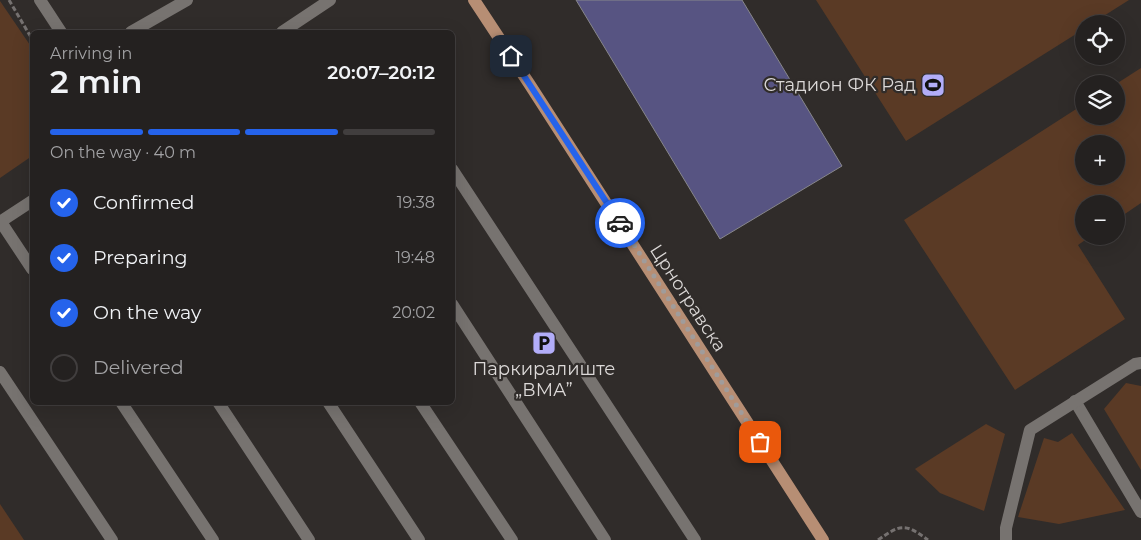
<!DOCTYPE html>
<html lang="en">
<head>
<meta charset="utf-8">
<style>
  :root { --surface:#242120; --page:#302e2d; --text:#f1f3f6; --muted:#a3a3a5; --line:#413e3e; --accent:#2563eb }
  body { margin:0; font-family:Montserrat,sans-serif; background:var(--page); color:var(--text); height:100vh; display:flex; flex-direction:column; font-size:19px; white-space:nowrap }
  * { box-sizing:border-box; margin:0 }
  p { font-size:16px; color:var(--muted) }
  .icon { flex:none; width:28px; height:28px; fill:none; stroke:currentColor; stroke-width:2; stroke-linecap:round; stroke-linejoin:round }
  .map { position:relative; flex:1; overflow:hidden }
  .drawer { position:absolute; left:30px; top:30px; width:425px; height:375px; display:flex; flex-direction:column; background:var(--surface); border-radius:8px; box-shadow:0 5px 20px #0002,0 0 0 1px var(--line) }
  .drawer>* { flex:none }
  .tools { position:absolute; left:1075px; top:15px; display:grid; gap:10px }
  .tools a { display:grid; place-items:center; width:50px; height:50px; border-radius:50%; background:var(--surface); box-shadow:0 5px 20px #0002,0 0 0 1px var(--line); font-size:25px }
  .pin { position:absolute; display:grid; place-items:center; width:42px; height:42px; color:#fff; margin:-21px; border-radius:10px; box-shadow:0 2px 8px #0006 }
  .courier { position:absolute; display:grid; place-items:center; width:50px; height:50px; margin:-25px; border:4px solid #2563eb; border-radius:50%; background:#fff; color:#222; box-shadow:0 1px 6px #0007 }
  .head em { font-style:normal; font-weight:600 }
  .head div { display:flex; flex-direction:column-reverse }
  .head { display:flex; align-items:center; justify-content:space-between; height:85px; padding:0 20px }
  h1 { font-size:32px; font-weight:600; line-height:38px }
  .bar { display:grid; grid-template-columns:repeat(4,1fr); gap:8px 5px; align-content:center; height:60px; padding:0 20px }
  .bar i { height:6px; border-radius:4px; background:var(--line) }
  .bar .on { background:var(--accent) }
  .bar p { grid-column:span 4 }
  ol { padding:0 20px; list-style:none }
  li { display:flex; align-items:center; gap:15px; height:55px }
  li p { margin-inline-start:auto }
  li .icon { padding:5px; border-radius:50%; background:var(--accent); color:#fff; stroke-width:4 }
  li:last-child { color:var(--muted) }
  li i { width:28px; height:28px; border:2px solid var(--line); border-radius:50% }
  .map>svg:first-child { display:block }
</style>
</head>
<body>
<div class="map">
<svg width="1141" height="540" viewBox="0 0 1141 540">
  <rect width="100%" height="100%" fill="#302c2a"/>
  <g fill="#5a3a25" fill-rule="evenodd">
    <path d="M816,0H1129L1091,24H1084V29L906,141Z"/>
    <path d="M0,1L32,48V156L0,178Z"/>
    <path d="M1141,68V203L1116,220V204H1084V236H1091L1078,245L1125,319L1015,390L904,220L1084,104V116H1116V84ZM1084,144H1116V176H1084Z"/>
    <path d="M1126,383L1141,386V470L1104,409Z"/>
    <path d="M986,424L1005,434L984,511L940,493L915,469Z"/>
    <path d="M1072,433L1125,510L1059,524L1018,517L1044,438L1058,442Z"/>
    <path d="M0,504L24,540H0Z"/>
  </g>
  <path fill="#575482" stroke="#87878b" d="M576,0H742L842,166L720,239Z"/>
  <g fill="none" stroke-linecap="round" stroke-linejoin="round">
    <g stroke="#757170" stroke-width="3" stroke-dasharray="5 2.5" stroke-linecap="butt">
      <path d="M9,0L32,39"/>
      <path d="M878,540C901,524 905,523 928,540"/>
    </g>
    <g stroke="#777370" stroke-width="12">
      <path d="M40,0L61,32"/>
      <path d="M131,32L187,0"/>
      <path d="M282,32L330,0"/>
      <path d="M452,169L695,540"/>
      <path d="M0,222L32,201"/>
      <path d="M1,222L32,269"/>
      <path d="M452,304L605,540"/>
      <path d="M0,372L112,540"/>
      <path d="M1075,401L1141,512"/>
      <path d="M121,402L213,540"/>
      <path d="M218,402L309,540"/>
      <path d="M328,402L419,540"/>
      <path d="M420,402L512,540"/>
      <path d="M1006,540V528L1030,430L1135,364L1141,363"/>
    </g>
    <path stroke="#b78e74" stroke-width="12" d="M474,0L530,85L823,540"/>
  </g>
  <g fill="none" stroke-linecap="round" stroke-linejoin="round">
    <path stroke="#a09c9b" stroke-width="5" stroke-dasharray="0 9" d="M620,223L760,442"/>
    <path stroke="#2563eb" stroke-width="6" d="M511,56L620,223"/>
  </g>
  <defs>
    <g id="stadium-square" transform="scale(1.25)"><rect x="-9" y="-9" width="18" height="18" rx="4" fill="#b2adf9" stroke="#302c2a"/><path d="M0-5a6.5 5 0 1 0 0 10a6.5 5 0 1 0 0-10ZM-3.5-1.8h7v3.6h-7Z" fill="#111"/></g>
    <g id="parking-square" transform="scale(1.25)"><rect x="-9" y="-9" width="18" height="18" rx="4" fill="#b2adf9" stroke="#302c2a"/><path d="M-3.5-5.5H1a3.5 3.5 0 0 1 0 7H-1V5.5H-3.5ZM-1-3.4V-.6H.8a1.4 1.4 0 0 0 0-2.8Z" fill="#111"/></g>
  </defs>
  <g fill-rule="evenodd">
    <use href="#stadium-square" x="933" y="85"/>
    <use href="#parking-square" x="544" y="343"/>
  </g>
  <g text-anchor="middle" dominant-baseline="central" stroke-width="4.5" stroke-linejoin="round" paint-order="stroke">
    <g font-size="18" fill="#dcd9d8" stroke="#302c2a" text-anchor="end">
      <text x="916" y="85">Стадион ФК Рад</text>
      <text x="544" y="369" text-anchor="middle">Паркиралиште<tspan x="544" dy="21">„ВМА”</tspan></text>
    </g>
    <g font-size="18" fill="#dcd9d8" stroke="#302c2a">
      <text transform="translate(688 298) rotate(57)">Црнотравска</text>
    </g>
  </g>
</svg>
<div class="tools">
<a><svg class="icon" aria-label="locate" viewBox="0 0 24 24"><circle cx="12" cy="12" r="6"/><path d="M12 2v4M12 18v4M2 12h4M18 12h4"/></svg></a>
<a><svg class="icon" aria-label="layers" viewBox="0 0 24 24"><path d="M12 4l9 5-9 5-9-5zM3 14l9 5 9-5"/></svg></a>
<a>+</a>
<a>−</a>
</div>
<div class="pin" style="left:760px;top:442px;background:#ea580c"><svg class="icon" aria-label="bag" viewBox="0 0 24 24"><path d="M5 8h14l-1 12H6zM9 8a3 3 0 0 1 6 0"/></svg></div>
<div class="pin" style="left:511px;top:56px;background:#1f2937"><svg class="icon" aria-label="home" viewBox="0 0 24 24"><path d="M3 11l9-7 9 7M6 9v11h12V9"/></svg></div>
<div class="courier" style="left:620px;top:223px"><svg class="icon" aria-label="car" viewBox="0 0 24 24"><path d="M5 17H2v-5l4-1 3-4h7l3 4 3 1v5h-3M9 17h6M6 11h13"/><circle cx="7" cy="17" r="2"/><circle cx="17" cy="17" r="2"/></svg></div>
<section class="drawer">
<div class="head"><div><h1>2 min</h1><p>Arriving in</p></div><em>20:07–20:12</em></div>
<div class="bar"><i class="on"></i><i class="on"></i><i class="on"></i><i></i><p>On the way · 40 m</p></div>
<ol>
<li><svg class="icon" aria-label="check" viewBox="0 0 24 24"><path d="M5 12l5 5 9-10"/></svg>Confirmed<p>19:38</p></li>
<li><svg class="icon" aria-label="check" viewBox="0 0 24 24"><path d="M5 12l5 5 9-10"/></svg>Preparing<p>19:48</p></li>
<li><svg class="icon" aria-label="check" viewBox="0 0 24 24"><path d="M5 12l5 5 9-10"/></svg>On the way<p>20:02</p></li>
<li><i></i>Delivered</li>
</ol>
</section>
</div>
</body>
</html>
